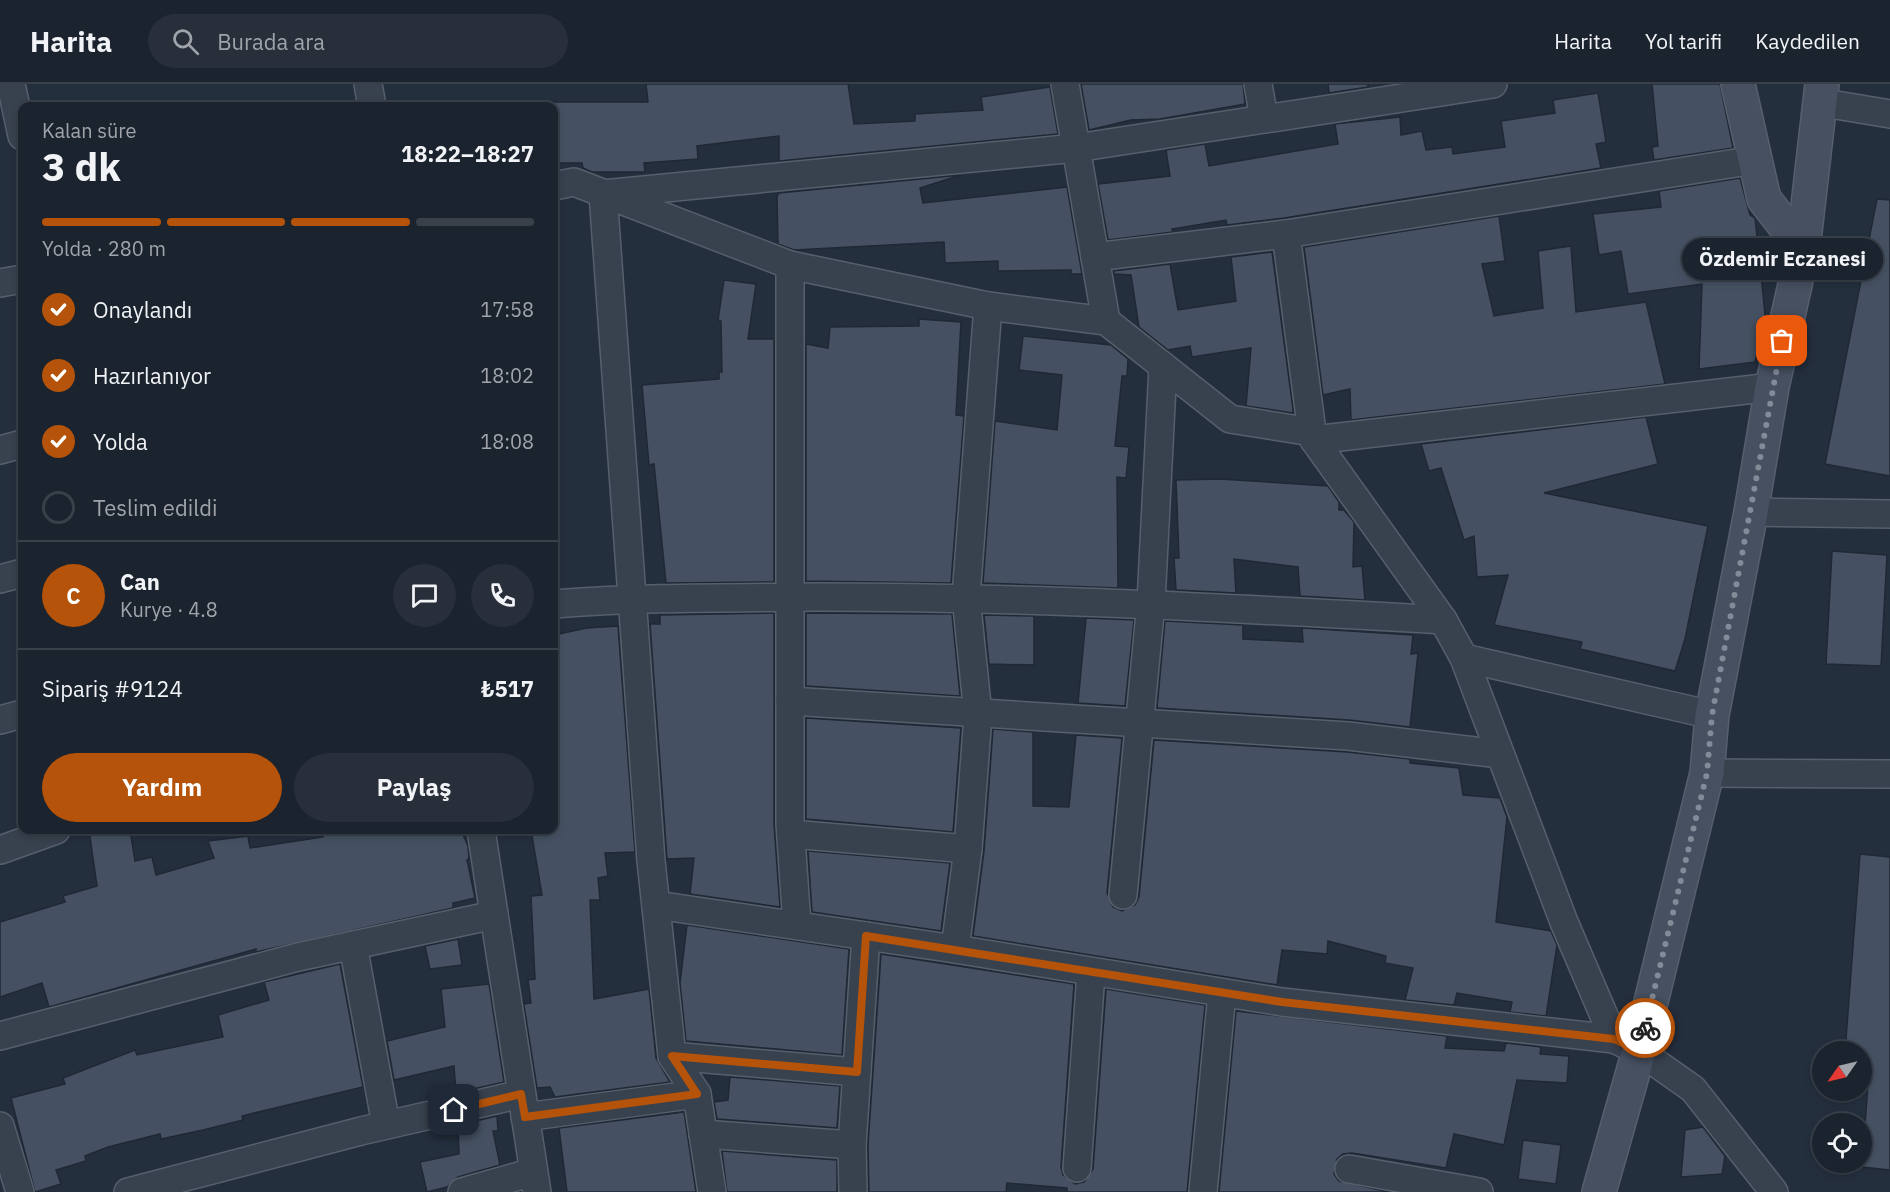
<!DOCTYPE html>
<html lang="tr">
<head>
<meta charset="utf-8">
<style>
  :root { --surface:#1b232e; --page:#282f3a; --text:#f1f3f6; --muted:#a0a4aa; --line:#39404a; --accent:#b45309 }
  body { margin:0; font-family:"IBM Plex Sans",sans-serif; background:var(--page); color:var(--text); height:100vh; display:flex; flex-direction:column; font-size:22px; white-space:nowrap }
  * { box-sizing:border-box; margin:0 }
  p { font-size:20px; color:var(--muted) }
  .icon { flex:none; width:33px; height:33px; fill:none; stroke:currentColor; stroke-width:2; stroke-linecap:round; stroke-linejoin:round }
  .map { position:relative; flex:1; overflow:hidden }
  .sheet { position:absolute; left:18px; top:18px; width:540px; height:732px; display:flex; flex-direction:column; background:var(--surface); border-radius:12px; box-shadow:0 3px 9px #0003,0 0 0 2px var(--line) }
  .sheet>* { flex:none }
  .needle { width:39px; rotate:236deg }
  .tools { position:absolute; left:1812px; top:957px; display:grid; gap:12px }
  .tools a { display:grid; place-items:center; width:60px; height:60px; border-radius:50%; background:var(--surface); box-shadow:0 3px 9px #0003,0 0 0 2px var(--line); font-size:30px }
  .pin { position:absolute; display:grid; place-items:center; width:51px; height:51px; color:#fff; margin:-26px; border-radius:12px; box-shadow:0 3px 9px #0006 }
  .courier { position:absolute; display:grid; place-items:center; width:60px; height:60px; margin:-30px; border:4px solid #b45309; border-radius:50%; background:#fff; color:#222; box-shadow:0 2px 8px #0007 }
  .bubble { position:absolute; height:42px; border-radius:21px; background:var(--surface); box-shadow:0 3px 9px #0003,0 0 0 2px var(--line); font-size:20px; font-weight:800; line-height:42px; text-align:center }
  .overview em { font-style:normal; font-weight:800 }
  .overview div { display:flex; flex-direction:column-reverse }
  .overview { display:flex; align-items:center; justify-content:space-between; height:102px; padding:0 24px }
  h1 { font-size:39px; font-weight:800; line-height:45px }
  .bar { display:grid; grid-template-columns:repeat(4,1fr); gap:9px 6px; align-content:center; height:72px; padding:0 24px }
  .bar i { height:8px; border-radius:4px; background:var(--line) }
  .bar .current { background:var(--accent) }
  .bar p { grid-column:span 4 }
  .line { display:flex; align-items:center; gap:15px; padding:0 24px; border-top:2px solid var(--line) }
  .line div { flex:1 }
  .round { display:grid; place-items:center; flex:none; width:63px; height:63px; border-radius:32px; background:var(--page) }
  ol { padding:0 24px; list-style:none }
  li { display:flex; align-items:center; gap:18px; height:66px }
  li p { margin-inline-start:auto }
  li .icon { padding:6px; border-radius:50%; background:var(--accent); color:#fff; stroke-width:4 }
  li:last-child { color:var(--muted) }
  li i { width:33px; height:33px; border:3px solid var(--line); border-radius:50% }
  .cta { display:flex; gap:12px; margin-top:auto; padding:12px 24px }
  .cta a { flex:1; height:69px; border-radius:36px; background:var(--accent); color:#fff; font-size:24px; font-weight:800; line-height:69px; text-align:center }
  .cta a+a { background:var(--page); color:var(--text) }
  header { display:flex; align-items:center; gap:36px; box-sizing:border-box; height:84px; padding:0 30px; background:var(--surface); border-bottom:2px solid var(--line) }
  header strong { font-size:28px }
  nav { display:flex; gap:33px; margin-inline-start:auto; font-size:21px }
  .search { width:420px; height:54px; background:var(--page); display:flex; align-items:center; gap:15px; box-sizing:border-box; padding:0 21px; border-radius:33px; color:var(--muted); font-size:22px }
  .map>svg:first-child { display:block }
</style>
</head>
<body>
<header>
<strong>Harita</strong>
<div class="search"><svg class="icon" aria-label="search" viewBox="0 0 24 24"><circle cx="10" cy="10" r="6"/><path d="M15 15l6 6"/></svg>Burada ara</div>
<nav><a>Harita</a><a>Yol tarifi</a><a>Kaydedilen</a></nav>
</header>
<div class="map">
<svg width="1890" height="1108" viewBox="0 0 1890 1108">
  <rect width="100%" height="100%" fill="#242f3e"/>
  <g fill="#455162" stroke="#1f2835" stroke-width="1.5">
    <path d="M646,0H848L854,40L915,37V30L983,26L981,13L1050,3L1058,50L779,77V52L697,62L698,75L644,79L645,88H592L583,84L582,79H554V18H648Z"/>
    <path d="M1081,0H1243L1245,20L1160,35L1131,36L1089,46Z"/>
    <path d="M1328,0H1368V3L1329,9Z"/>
    <path d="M1652,0H1720L1733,64L1654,76L1652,63L1658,62Z"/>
    <path d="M1598,9L1606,58L1596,60L1601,84L1284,134L1227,141L1226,136L1172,145L1173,148L1108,156L1098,100L1170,92L1166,66L1205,60L1209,82L1338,60L1335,40L1400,33L1401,51L1422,47L1426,66L1452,63L1453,70L1505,63L1501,37L1555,29L1553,16Z"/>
    <path d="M961,91L920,104L923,119L1067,103L1082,190H1071V186L998,187V177L945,179L944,158L794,166L778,160L777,112L779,109Z"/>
    <path d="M1740,94L1750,131L1755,134L1761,189L1765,231L1755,278L1699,285L1702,200L1628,210L1621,167L1599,171L1593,130L1661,123L1659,107Z"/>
    <path d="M1877,115L1890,116V392L1825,380Z"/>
    <path d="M1499,132L1505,177L1482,180L1494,232L1543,224L1538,167L1571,162L1576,228L1646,218L1665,300L1351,336L1350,305L1323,311L1304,163Z"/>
    <path d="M1272,168L1293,325V329L1246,322L1251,264L1192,273L1190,262L1168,266L1139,243L1131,191L1114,190L1113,187L1170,180L1178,226L1236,217L1231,173Z"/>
    <path d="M724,196L756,200L748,255H774V498L666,499L654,380L649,381L642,301L719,295V288H722L721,237L718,236Z"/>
    <path d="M919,235L961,238L956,331L964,332L951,499L806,497V260L828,264L830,243L919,242Z"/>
    <path d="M1023,252L1111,261L1128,275L1127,292H1122L1115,362L1129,363L1126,394L1117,393L1118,504L983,499L995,337L1057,346L1062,291L1019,286Z"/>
    <path d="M1646,333L1658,380L1544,409L1708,442L1685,555L1675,587L1580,565L1582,558L1494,541L1508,491L1477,493L1474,452L1464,456L1441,384L1429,387L1421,360Z"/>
    <path d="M1220,395L1328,402L1339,418V426H1344L1354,438L1353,483L1362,482L1365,516L1300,512L1298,483L1234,475L1236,509L1176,506L1174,474H1179L1176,396Z"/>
    <path d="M1832,467L1887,471L1881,582L1826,580Z"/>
    <path d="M774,529V740L780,823L690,810L694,774L667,775L650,540H660V531Z"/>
    <path d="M806,529L952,530L960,612L806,602Z"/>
    <path d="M984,531L1034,532V581L989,580Z"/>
    <path d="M1086,534L1134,536L1125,622L1078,619Z"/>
    <path d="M1165,537L1243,541V555L1303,558L1302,544L1413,551L1411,570L1418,569L1410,643L1349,636L1157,624Z"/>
    <path d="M618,542L635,768L605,769L608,792L598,794L600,816H590L594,915L649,905L656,974L670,998L555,1013L550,1003L537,1004L523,915L525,920L531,919L528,896L535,895L531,812L542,811L531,746H554V551L587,544Z"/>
    <path d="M806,634L961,644L953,748L806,735Z"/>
    <path d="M993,645L1033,648V722L1069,723L1076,651L1122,654L1107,809L1113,823L1122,827L1135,821L1139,813L1154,656L1347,668L1410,675V679L1459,684L1463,711L1500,714L1507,733L1496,838L1551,847L1557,861L1546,932L1510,928L1512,918L1457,909L1454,921L1405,916L1413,884L1385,879L1386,872L1328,857L1327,870L1282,866L1277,901L973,852L984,767Z"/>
    <path d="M89,746H130L135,777L152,773L156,791L214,774L208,757L248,752L250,764L323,753L321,746H461L468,762L469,775L467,776L475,814L453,819V824L256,868V865L49,923L42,899L0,913V838L65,818L63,812L97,802Z"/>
    <path d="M808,767L950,779L941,847L812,828Z"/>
    <path d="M1860,770L1890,773V1086L1862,1083L1869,985H1862V968H1845Z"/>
    <path d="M687,841L849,865L842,971L686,957L680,899Z"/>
    <path d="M458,855L462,881L430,885L425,862Z"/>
    <path d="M881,870L1074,900L1061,1083L1063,1091L1075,1100L1084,1098L1093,1085L1106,905L1205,921L1187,1108H1067V1104L1007,1099L1006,1108H869L868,1061Z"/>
    <path d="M340,880L363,1003L242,1032L243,1036L203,1046L161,1055L160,1050L108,1063L85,1072L86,1077L56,1086L61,1100L35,1108L11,1014L65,1000L63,994L135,966L137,971L223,953L218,931L269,916L264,898Z"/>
    <path d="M489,900L504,998L456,1009L454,982L394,996L387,957L445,943L441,905Z"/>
    <path d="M1236,927L1447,952L1445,964L1504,967L1506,959L1541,963L1540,970L1569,972L1567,999L1517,996L1504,1061L1454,1050L1446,1084L1352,1069L1343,1070L1337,1075L1334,1090L1339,1097L1389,1108H1219Z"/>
    <path d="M730,993L840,1002L837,1044L717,1035L714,1018L728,1016Z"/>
    <path d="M684,1028L696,1108H567L559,1044Z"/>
    <path d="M497,1032L498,1047H493L500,1081L458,1093L447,1103L427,1108L420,1078L459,1070L458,1041Z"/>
    <path d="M1703,1043L1725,1072L1722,1090L1681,1093L1685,1046Z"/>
    <path d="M1523,1056L1561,1061L1556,1100L1518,1095Z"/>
    <path d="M722,1067L837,1076V1108H727Z"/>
  </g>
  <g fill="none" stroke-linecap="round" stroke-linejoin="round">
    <g stroke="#565f6c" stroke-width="30">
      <g id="street">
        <path d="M11,0L22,52"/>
        <path d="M368,0L372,22"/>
        <path d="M1065,0L1106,237"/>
        <path d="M1258,0L1264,35"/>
        <path d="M1818,18L1890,30"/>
        <path d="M554,102L574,98L790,181L988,222L1106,237L1230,335L1312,348L1314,356L1443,536L1464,574L1564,838L1614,955L1639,967L1693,1005L1774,1108"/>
        <path d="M1286,150L1312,348"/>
        <path d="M1095,173L1286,150L1755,76"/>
        <path d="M790,181V740L797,841"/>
        <path d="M0,199L22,195"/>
        <path d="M1314,356L1772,303"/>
        <path d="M0,366L22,360"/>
        <path d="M1751,428L1890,430"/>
        <path d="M0,495L22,489"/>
        <path d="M554,520C641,513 729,514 817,513C1026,513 1234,524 1443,536"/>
        <path d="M1464,574L1712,631"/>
        <path d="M790,617L1348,652L1500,670"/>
        <path d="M0,636L22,630"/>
        <path d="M1707,689L1890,690"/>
        <path d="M481,746L537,1108"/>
        <path d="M791,750L968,765"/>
        <path d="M0,766L56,746"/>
        <path d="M1123,811L1151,519L1163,282"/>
        <path d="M656,821L955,865L1282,918L1614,955"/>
        <path d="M353,861L386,1041"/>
        <path d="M955,865L968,765L978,631L966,513L988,222"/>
        <path d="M0,952L298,873L494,831"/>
        <path d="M672,972L857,988"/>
        <path d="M525,1033L697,1010"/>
        <path d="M0,1042L20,1108"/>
        <path d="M703,1050L852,1061"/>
        <path d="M1077,1084L1091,889"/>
        <path d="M1349,1085L1479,1108"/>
        <path d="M128,1108L361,1047L521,1010"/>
        <path d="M462,1108L533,1088"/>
        <path d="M712,1108L697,1010L672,972L651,777L603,110L1076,64L1493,0"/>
        <path d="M853,1108L852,1061L866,852"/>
        <path d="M1203,1108L1222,909"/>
      </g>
    </g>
    <g stroke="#565f6c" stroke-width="36">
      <g id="secondary">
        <path d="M1738,0L1764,115L1803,165"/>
        <path d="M1599,1108L1639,967L1707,689L1712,631L1751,428L1772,303L1803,165L1822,0"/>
      </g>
    </g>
    <use href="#street" stroke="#38414e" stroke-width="27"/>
    <use href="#secondary" stroke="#465061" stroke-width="33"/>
  </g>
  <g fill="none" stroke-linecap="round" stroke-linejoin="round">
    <path stroke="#828b98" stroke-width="6" stroke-dasharray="0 10.8" d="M1645,944L1707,689L1712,631L1782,257"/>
    <path stroke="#b45309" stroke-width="8" d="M454,1026L521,1010L525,1033L697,1010L672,972L857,988L866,852L1282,918L1614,955L1639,967L1645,944"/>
  </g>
</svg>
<div class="tools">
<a><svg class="needle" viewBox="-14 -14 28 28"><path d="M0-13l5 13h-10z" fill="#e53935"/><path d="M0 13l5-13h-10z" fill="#a0a4aa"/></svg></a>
<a><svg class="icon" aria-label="locate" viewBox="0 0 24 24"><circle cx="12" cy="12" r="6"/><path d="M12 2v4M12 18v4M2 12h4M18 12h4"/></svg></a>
</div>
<div class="pin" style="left:1782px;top:257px;background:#ea580c"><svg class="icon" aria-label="bag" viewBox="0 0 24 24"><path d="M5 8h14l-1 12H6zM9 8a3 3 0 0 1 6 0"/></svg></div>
<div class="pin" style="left:454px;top:1026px;background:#1f2937"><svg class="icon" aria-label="home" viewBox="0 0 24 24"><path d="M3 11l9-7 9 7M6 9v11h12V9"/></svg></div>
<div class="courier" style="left:1645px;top:944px"><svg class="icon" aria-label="bike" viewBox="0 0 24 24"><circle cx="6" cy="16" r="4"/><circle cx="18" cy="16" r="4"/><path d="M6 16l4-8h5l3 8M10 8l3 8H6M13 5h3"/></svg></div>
<div class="bubble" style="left:1682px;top:154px;width:201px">Özdemir Eczanesi</div>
<section class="sheet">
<div class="overview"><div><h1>3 dk</h1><p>Kalan süre</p></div><em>18:22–18:27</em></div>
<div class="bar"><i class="current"></i><i class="current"></i><i class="current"></i><i></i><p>Yolda · 280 m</p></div>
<ol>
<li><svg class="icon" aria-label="check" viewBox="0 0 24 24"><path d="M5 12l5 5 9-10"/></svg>Onaylandı<p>17:58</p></li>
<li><svg class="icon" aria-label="check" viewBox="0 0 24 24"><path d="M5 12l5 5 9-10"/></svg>Hazırlanıyor<p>18:02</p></li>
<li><svg class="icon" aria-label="check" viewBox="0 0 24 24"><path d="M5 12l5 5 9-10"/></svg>Yolda<p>18:08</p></li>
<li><i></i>Teslim edildi</li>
</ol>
<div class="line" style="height:108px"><b class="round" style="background:var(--accent);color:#fff">C</b><div><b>Can</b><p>Kurye · 4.8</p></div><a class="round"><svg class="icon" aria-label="chat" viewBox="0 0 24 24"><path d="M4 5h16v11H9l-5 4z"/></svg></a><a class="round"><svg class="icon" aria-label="phone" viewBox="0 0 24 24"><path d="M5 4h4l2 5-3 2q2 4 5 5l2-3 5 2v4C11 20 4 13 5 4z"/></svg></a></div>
<div class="line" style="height:78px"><div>Sipariş #9124</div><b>₺517</b></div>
<div class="cta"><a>Yardım</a><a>Paylaş</a></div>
</section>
</div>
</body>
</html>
